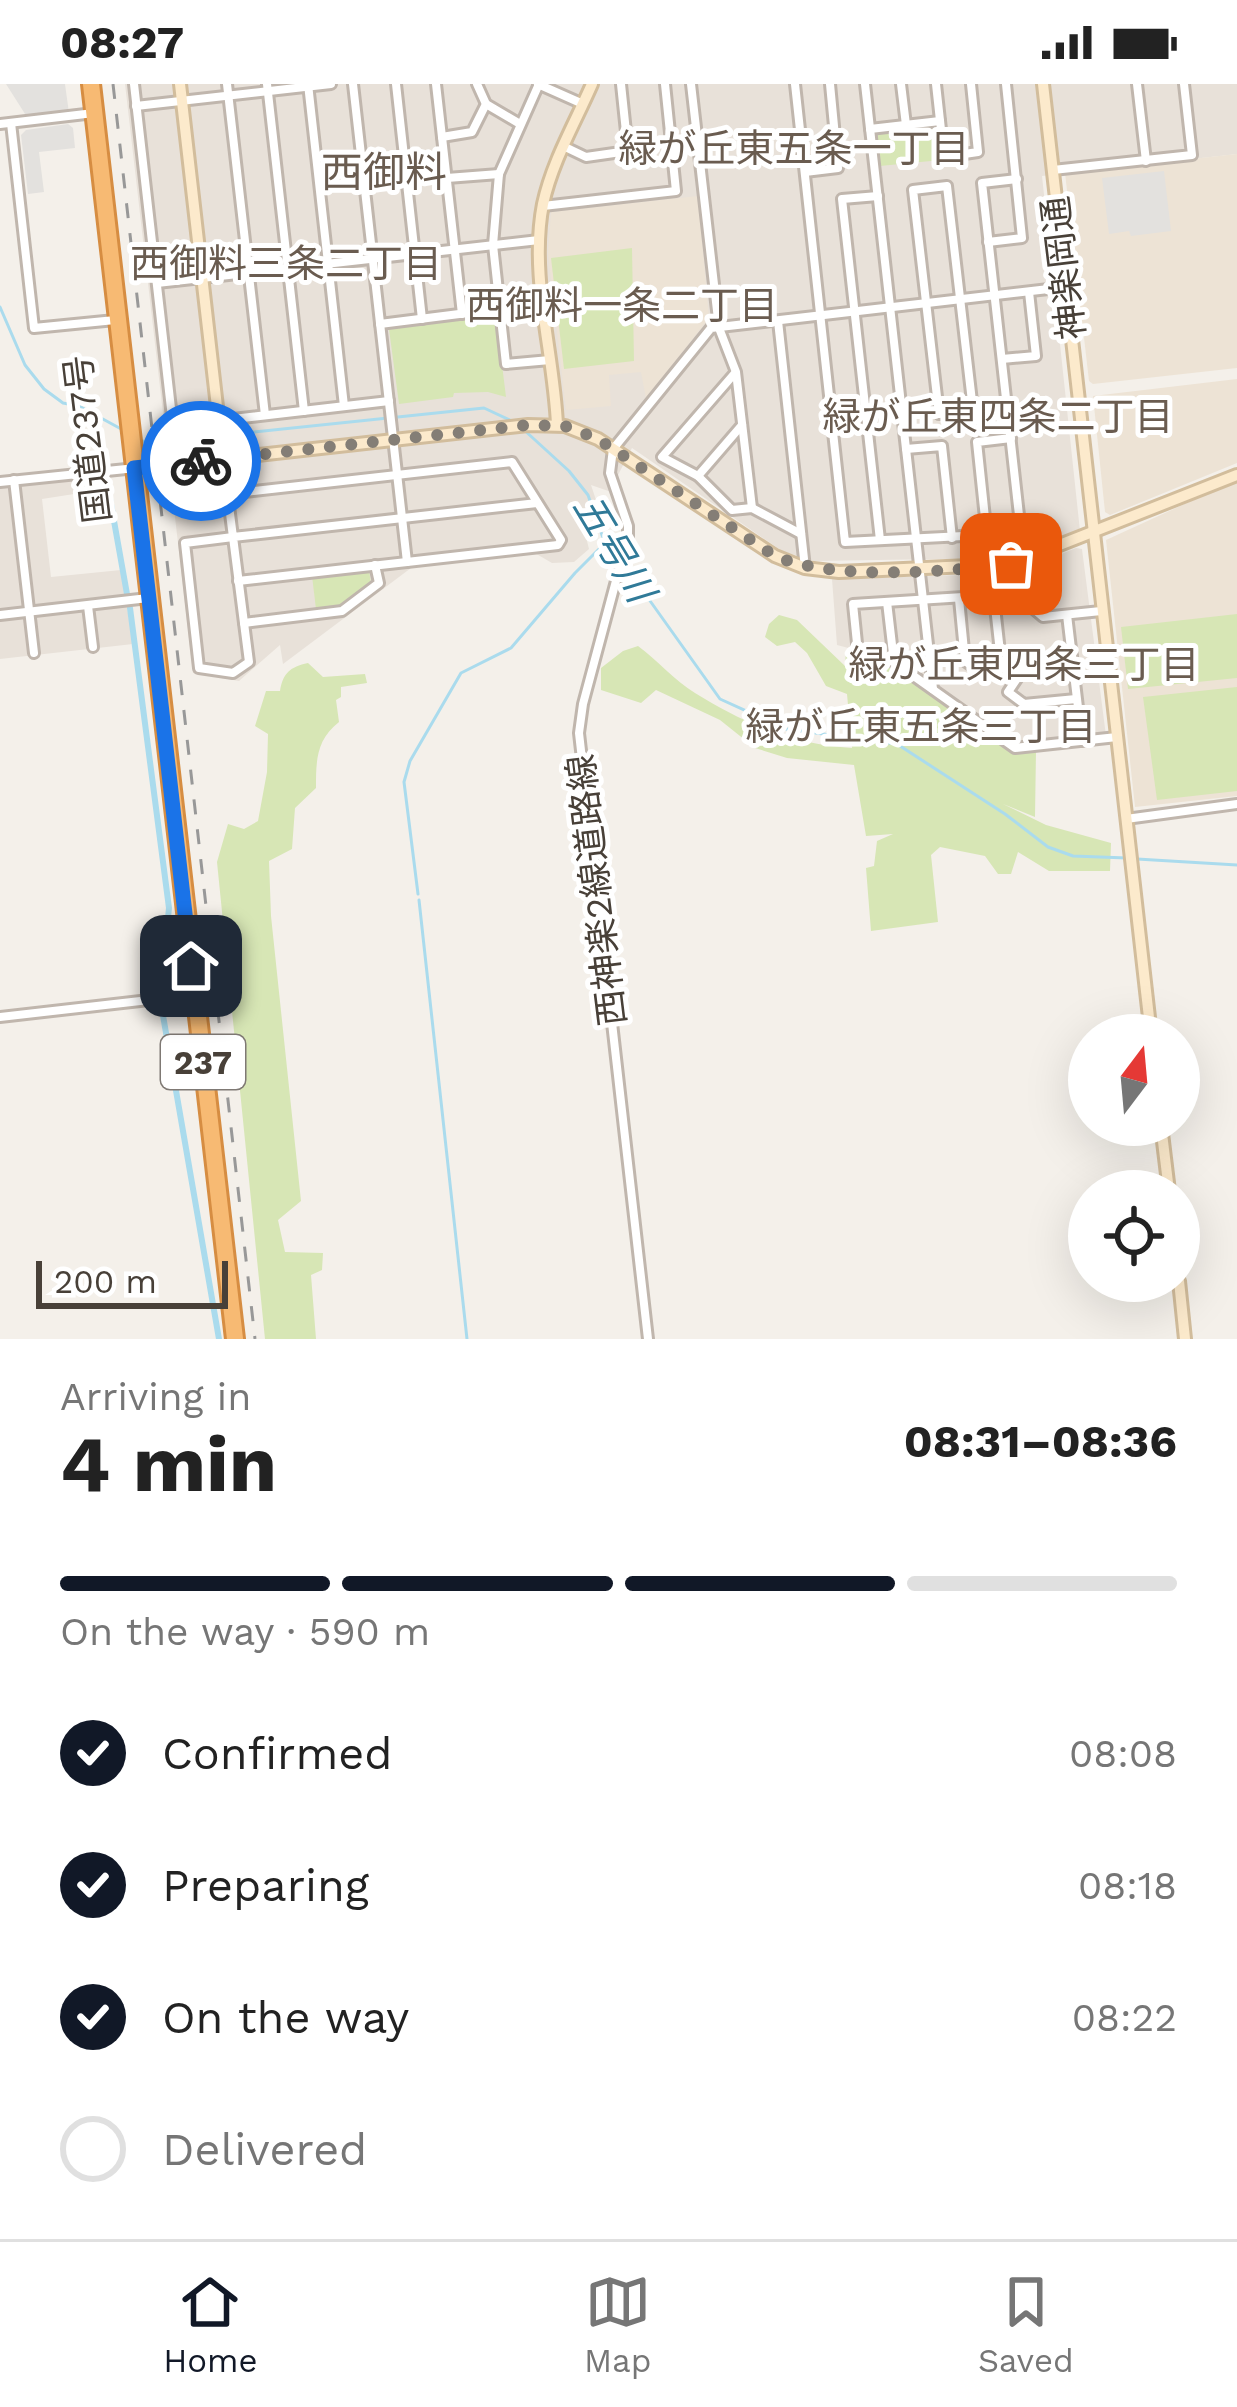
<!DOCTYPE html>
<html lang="en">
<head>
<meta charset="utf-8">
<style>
  :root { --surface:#fff; --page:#f2f2f2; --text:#222; --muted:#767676; --line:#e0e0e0; --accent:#111827 }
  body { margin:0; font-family:"Work Sans","Noto Sans JP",sans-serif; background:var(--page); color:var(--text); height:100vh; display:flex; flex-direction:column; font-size:45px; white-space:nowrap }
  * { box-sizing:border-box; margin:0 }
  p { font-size:39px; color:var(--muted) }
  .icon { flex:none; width:66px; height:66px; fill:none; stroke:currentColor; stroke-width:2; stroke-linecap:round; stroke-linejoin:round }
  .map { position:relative; height:1255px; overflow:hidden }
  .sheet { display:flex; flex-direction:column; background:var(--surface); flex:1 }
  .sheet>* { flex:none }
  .needle { width:78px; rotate:16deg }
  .buttons { position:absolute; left:1068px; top:930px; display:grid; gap:24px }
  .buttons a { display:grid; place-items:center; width:132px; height:132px; border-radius:50%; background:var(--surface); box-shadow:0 12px 48px #0002; font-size:60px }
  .scale { position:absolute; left:36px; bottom:30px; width:192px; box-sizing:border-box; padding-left:12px; border:6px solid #484038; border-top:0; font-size:33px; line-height:42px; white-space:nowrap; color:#484038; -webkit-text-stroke:9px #fff; paint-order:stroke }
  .pin { position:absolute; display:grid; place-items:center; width:102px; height:102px; color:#fff; margin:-51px; border-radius:24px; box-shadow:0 6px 18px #0006 }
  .courier { position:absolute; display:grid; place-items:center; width:120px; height:120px; margin:-60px; border:9px solid #1a73e8; border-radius:50%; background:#fff; color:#222; box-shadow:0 3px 15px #0007 }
  .overview em { font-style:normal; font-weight:700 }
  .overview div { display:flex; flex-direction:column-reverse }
  .overview { display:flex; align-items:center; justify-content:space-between; height:204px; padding:0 60px }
  h1 { font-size:78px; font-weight:700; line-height:90px }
  .bar { display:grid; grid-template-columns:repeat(4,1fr); gap:18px 12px; align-content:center; height:144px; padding:0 60px }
  .bar i { height:15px; border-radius:9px; background:var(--line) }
  .bar .selected { background:var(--accent) }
  .bar p { grid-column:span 4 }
  ol { padding:0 60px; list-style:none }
  li { display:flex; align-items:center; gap:36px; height:132px }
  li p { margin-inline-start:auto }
  li .icon { padding:12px; border-radius:50%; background:var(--accent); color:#fff; stroke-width:4 }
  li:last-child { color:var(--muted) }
  li i { width:66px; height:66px; border:6px solid var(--line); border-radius:50% }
  .status { display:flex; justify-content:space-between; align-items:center; height:84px; padding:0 60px; background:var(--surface); direction:ltr }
  .status svg { height:33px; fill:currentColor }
  .menu { display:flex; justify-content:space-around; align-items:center; height:168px; border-top:3px solid var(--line); background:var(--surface); font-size:33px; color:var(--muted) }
  .menu a { display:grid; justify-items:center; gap:6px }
  .menu .selected { color:var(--accent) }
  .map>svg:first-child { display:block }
</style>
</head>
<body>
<div class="status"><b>08:27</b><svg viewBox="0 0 49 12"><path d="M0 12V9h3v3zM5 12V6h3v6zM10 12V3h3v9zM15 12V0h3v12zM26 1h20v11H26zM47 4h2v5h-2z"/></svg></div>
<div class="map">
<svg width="1237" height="1255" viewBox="0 0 1237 1255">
  <rect width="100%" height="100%" fill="#f4f0ea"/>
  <g fill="#e8e1d9">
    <path d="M125,0H1237V70L1042,92L1080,447L1004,474L814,477L782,467L632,364L618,391L620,411L591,401L598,422L581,433L589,465L574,478L552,479L533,468L415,481L283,580L280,561L239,597L193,589Z"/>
    <path d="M85,389L87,408L42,415L51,493L121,486L133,560L0,575V398Z"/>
    <path d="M1076,464L1082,465L1106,652L1016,661L898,577L837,561L832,495L999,490L1029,483Z"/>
  </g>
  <g fill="#ede3d5">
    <path d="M1237,70V284L1093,300L1089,297L1065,89Z"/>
    <path d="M698,112L709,234L646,315L641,288L609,291L611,322L566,326L548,169L551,128Z"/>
    <path d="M1237,295V379L1110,431L1105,428L1093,312Z"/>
    <path d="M1237,396V712L1135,723L1106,456Z"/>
  </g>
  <g fill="#d7e6b5">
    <path d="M937,41L941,76L880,82L877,48Z"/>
    <path d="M632,164L634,277L564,285L551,174Z"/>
    <path d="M492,229L496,232L506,313L488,308L454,309L453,313L399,320L389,245Z"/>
    <path d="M369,486L371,500L339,523L316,525L312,492Z"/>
    <path d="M1237,530V594L1128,605L1121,543Z"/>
    <path d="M779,531L797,536L845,582L846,567L890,581L1011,669L1036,667L1035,733L1003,720L1046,741L1111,759L1110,787H1049L1018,768L1011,790H998L985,772L940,763L931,771L938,838L871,847L866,784L874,782L877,757L893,750L866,752L854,681L787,674L755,664L720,636L656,606L641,619L601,606V584L623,567L638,562C657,576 675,597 695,609C743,639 795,661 852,664L847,610L826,602L807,569L795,558L777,562L765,553L769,540Z"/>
    <path d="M308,579L323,593L365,590L367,599L341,603V613L336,616L339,638C316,656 316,677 316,704L295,724L292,765L269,777L271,832L301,1117L278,1136L285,1168L323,1169L322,1186L311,1191L316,1255H265L217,778L228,740L244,745L258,737L267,688L268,650L255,642L266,607H280C283,589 290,583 308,579Z"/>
    <path d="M1237,603V707L1157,716L1143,613Z"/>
  </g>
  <g fill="#e3e1de">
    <path d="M6,0H65L69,29L27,33Z"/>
    <path d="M68,40L73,44L75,64L39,68L44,108L28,110L21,51L26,46Z"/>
    <path d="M1164,87L1171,147L1131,152L1129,147L1109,150L1102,94Z"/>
  </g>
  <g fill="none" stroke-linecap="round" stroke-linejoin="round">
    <g stroke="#aadbed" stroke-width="3">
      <path d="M0,223L25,281L44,305L63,319L79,322L123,346"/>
      <path d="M523,345L569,387L588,411L609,471L638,500L720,615L786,645L897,660L1005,730L1048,763L1073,772L1127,774"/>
      <path d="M224,351L484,324L516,339"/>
      <path d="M141,357L165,359L215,352"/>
      <path d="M1137,775L1237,781"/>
      <path d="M418,810L404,698L410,677L461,589L511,564L575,489L603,461"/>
      <path d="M419,816L467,1255"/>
    </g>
    <g stroke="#aadbed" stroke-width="6">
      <path d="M100,360L105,379"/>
      <path d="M106,392L127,510"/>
      <path d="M130,524L169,824L160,910"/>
      <path d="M161,920L219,1255"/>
    </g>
    <g stroke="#c0b6ad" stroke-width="14">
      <g id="street">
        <path d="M134,0L173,342L389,317"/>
        <path d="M227,0L265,331"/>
        <path d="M267,0L304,327"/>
        <path d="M308,0L344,322"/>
        <path d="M353,0L407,478"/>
        <path d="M396,0L422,235"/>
        <path d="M436,0L462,230"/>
        <path d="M477,0L486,20L520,40"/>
        <path d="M538,0L583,20"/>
        <path d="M539,0L499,90L493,161L506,280L550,276"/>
        <path d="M691,0L719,244L736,288L752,424"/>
        <path d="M795,0L845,458L1021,449"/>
        <path d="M865,0L933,605"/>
        <path d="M901,0L906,41"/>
        <path d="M936,0L944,73L978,68L971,0"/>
        <path d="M1137,0L1146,77"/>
        <path d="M136,22L331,0"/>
        <path d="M11,39L34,244L115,236"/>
        <path d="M0,40L94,29"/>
        <path d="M870,45L940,37"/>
        <path d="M442,53L472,48L486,20"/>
        <path d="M563,62L586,73L628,67L621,0"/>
        <path d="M1053,86L1192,71L1184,0"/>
        <path d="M805,88L838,84L830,0"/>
        <path d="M447,94L499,90"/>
        <path d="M1017,95L982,99L1029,521L1043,533L1101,527"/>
        <path d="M947,102L973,326L939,330L913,106Z"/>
        <path d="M878,112L842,115L880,456"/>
        <path d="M543,122L676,107L665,0"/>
        <path d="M988,158L1022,154L1006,0"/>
        <path d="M157,199L539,156"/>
        <path d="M778,237L805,484"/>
        <path d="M380,240L499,225"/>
        <path d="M1002,275L1036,272L1029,208"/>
        <path d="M735,289L662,373L698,392L732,426L752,424L801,450"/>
        <path d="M906,365L942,362L952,454"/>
        <path d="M698,392L742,341"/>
        <path d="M14,396L34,569"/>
        <path d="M0,398L223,375C232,443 240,510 249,578L233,589L199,584L185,459L233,453L537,419"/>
        <path d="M227,410L512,378L561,456L558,461L238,497"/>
        <path d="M987,453L977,358L1011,354"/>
        <path d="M1028,509L853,520L858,569L894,578L1015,664L1117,653"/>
        <path d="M959,515L965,577L983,590L1000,568L994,514"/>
        <path d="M887,518L894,578"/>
        <path d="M88,522L93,563"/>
        <path d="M0,531L148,514"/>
        <path d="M1067,531L1082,657"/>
        <path d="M244,539L342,527L379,499L375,481"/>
        <path d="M1072,573L1029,577L1008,608L1024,620L1076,615"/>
        <path d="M1126,735L1237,720"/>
        <path d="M0,933L193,911"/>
        <path d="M648,1255L579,649L583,620L628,452V442L610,389L613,365L711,244L1066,203"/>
      </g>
    </g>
    <g stroke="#d2bd9c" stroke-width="16">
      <g id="secondary">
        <path d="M180,0L223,375L528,341L565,342L598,355L775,472L805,484L839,488L1011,480L1237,391"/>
        <path d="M1043,0L1151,951"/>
        <path d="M557,341C554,269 529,192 543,120C552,78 575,39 592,0"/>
        <path d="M1161,1041L1169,1107"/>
        <path d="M1179,1197L1185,1255"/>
      </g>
    </g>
    <g stroke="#d68d42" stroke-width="22">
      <path id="highway" d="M91,0L235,1255"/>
    </g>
    <use href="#street" stroke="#fff" stroke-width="8"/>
    <use href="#secondary" stroke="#fceacc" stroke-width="10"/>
    <use href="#highway" stroke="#f7ba73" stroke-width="16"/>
    <path stroke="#989898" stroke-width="3" stroke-dasharray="15 15" stroke-linecap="butt" d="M113,0L255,1255"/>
  </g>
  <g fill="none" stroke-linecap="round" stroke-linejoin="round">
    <path stroke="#847e76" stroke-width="12" stroke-dasharray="0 21.6" d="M201,377L528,341L565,342L598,355L775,472C832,497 947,488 1011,480"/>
    <path stroke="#1a73e8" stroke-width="15" d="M191,882L134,384L201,377"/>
  </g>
  <g text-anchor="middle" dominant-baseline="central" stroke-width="10" stroke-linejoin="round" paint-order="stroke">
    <rect fill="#fff" stroke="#7f7974" stroke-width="3" x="161" y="951" width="84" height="54" rx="9"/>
    <g font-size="33" font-weight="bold" fill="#484038">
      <text x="203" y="978">237</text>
    </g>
    <g font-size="36" fill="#484038" stroke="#fff">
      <text transform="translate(1064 184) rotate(-97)">神楽岡通</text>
      <text transform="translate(88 355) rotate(-97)">国道237号</text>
      <text transform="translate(597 806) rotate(-97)">西神楽2線道路線</text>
    </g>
    <g font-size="39" fill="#6a5c50" stroke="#fff">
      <text x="794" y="64">緑が丘東五条一丁目</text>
      <text x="286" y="179">西御料三条二丁目</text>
      <text x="622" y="221">西御料一条二丁目</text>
      <text x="998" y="332">緑が丘東四条二丁目</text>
      <text x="1024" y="580">緑が丘東四条三丁目</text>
      <text x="921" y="642">緑が丘東五条三丁目</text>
    </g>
    <g font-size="39" font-style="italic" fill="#307a98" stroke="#fff">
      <text transform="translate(614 464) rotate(59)">五号川</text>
    </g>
    <g font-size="42" fill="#6a5c50" stroke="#fff">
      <text x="384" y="88">西御料</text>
    </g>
  </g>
</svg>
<div class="buttons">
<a><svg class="needle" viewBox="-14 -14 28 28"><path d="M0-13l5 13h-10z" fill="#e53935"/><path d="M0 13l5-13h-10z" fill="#767676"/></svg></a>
<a><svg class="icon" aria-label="locate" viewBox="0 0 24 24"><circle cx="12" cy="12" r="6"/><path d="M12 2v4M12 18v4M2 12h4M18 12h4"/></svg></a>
</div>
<div class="scale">200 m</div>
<div class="pin" style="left:1011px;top:480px;background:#ea580c"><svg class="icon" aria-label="bag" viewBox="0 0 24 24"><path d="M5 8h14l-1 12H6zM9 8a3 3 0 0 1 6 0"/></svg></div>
<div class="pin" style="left:191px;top:882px;background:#1f2937"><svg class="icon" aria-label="home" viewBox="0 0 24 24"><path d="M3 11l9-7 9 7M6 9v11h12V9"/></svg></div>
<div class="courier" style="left:201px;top:377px"><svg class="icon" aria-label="bike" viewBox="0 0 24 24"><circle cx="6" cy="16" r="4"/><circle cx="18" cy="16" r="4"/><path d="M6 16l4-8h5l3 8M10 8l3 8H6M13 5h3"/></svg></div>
</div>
<section class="sheet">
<div class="overview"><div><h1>4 min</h1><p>Arriving in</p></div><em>08:31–08:36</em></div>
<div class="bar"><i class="selected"></i><i class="selected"></i><i class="selected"></i><i></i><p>On the way · 590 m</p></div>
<ol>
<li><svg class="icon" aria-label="check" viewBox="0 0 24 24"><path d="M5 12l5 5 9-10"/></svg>Confirmed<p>08:08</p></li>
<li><svg class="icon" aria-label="check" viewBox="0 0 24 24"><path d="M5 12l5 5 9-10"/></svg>Preparing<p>08:18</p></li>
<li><svg class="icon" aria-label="check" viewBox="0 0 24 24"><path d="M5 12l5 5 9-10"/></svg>On the way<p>08:22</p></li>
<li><i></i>Delivered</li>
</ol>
</section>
<nav class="menu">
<a class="selected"><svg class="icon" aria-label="home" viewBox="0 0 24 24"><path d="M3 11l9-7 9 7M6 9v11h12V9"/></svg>Home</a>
<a><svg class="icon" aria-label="map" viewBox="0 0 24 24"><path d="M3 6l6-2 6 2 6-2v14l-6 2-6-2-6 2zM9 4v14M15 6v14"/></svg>Map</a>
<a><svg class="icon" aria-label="saved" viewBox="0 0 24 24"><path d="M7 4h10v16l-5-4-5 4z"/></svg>Saved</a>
</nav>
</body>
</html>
